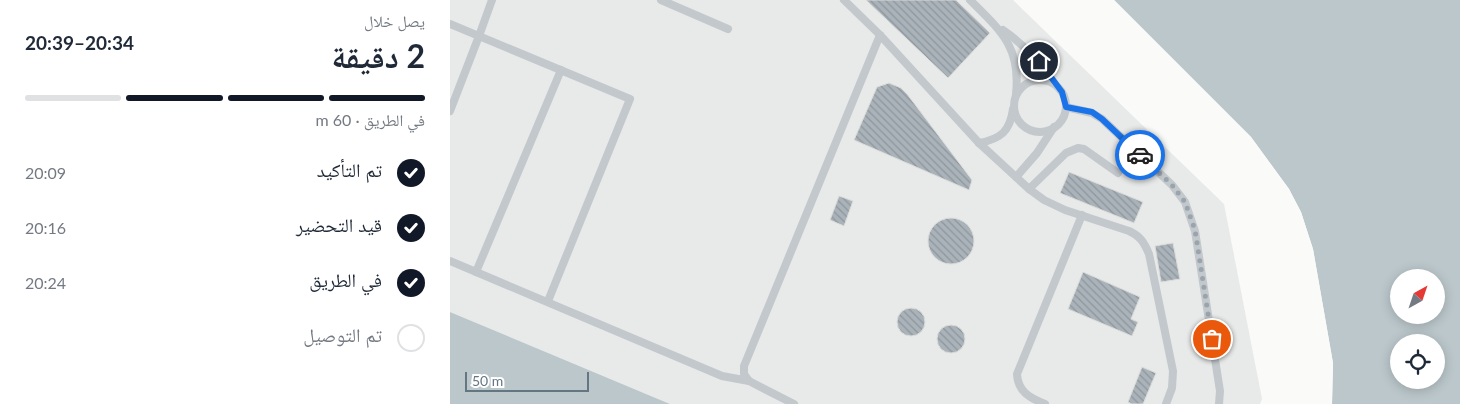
<!DOCTYPE html>
<html lang="ar">
<head>
<meta charset="utf-8">
<style>
  :root { --surface:#fff; --page:#f2f2f3; --text:#1f2937; --muted:#747a83; --line:#e0e1e3; --accent:#111827 }
  body { margin:0; font-family:Lato,"Noto Naskh Arabic",sans-serif; background:var(--page); color:var(--text); direction:rtl; height:100vh; display:flex; flex-direction:column; font-size:19px; white-space:nowrap }
  * { box-sizing:border-box; margin:0 }
  p { font-size:16px; color:var(--muted) }
  .icon { flex:none; width:28px; height:28px; fill:none; stroke:currentColor; stroke-width:2; stroke-linecap:round; stroke-linejoin:round }
  .map { position:relative; flex:1; overflow:hidden; direction:ltr }
  .sheet { display:flex; flex-direction:column; background:var(--surface); width:450px }
  .sheet>* { flex:none }
  .needle { width:32px; rotate:40deg }
  .tools { position:absolute; left:940px; top:269px; display:grid; gap:10px }
  .tools a { display:grid; place-items:center; width:55px; height:55px; border-radius:50%; background:var(--surface); box-shadow:0 2px 12px #0003; font-size:25px }
  .scale { position:absolute; left:15px; bottom:12px; width:124px; box-sizing:border-box; padding-left:5px; border:2px solid #657683; border-top:0; font-size:14px; line-height:18px; white-space:nowrap; color:#657683; -webkit-text-stroke:4px #fff; paint-order:stroke }
  .pin { position:absolute; display:grid; place-items:center; width:42px; height:42px; color:#fff; margin:-21px; border:2px solid #fff; border-radius:50%; box-shadow:0 1px 5px #0007 }
  .courier { position:absolute; display:grid; place-items:center; width:50px; height:50px; margin:-25px; border:4px solid #1a73e8; border-radius:50%; background:#fff; color:#222; box-shadow:0 1px 6px #0007 }
  .head em { font-style:normal; font-weight:700 }
  .head div { display:flex; flex-direction:column-reverse }
  .head { display:flex; align-items:center; justify-content:space-between; height:85px; padding:0 25px }
  h1 { font-size:32px; font-weight:700; line-height:38px }
  .bar { display:grid; grid-template-columns:repeat(4,1fr); gap:8px 5px; align-content:center; height:60px; padding:0 25px }
  .bar i { height:6px; border-radius:4px; background:var(--line) }
  .bar .active { background:var(--accent) }
  .bar p { grid-column:span 4 }
  ol { padding:0 25px; list-style:none }
  li { display:flex; align-items:center; gap:15px; height:55px }
  li p { margin-inline-start:auto }
  li .icon { padding:5px; border-radius:50%; background:var(--accent); color:#fff; stroke-width:4 }
  li:last-child { color:var(--muted) }
  li i { width:28px; height:28px; border:2px solid var(--line); border-radius:50% }
  main { display:flex; flex:1; min-height:0 }
  .map>svg:first-child { display:block }
</style>
</head>
<body>
<main>
<div class="map">
<svg width="1010" height="404" viewBox="0 0 1010 404">
  <defs>
    <pattern id="building-back-hatch" width="6" height="6" patternUnits="userSpaceOnUse" patternTransform="scale(1.25)"><rect width="6" height="6" fill="#aab3b9"/><path d="M-1 5l2 2M0 0l6 6M5-1l2 2" fill="none" stroke="#8e969c"/></pattern>
  </defs>
  <rect width="100%" height="100%" fill="#fafaf8"/>
  <path fill="#e8e9e9" d="M0,0H563L774,204L812,399L810,404H220L0,312Z"/>
  <g fill="#bbc7cb" fill-rule="evenodd">
    <path d="M664,0H1010V404H882L883,363L863,249L851,212L839,189L801,137ZM949,278H986V315H949ZM949,342H986V380H949Z"/>
    <path d="M0,312L220,404H0Z"/>
  </g>
  <path fill="#fafaf8" d="M662,0H664L801,137L839,189L851,212L863,249L883,363L882,404H880V364L860,249L848,213L836,190L799,139Z"/>
  <g fill="url(#building-back-hatch)" stroke="#dcdcda">
    <path d="M416,0H506L540,33L498,78Z"/>
    <path d="M439,83L451,88L457,94L522,180L519,190L404,140L427,87Z"/>
    <path d="M619,172L693,202L684,223L610,193Z"/>
    <path d="M389,196L403,201L394,226L380,220Z"/>
    <circle cx="501" cy="241" r="23"/>
    <path d="M723,243L730,279L711,282L705,246Z"/>
    <path d="M633,272L690,297L681,319L688,322L682,336L618,309Z"/>
    <circle cx="461" cy="322" r="14"/>
    <circle cx="501" cy="339" r="14"/>
    <path d="M692,367L706,373L693,404H682L678,402Z"/>
  </g>
  <g fill="none" stroke-linecap="round" stroke-linejoin="round">
    <g stroke="#c3c8cc" stroke-width="8">
      <path d="M211,0L278,29"/>
      <path d="M394,0L430,35L529,143L579,189L594,200L615,210L679,231C690,236 694,242 699,254L723,371L722,388L716,404"/>
      <path d="M520,0C551,31 571,47 566,94"/>
      <path d="M0,24L180,99L98,301"/>
      <path d="M553,30C575,45 590,63 605,84"/>
      <circle cx="590" cy="106" r="26"/>
      <path d="M616,107L642,113L652,119L722,185L735,202L745,231L770,391L769,404"/>
      <path d="M0,111L29,36L42,0"/>
      <path d="M529,143C551,139 560,131 563,109"/>
      <path d="M566,177L587,153L604,127"/>
      <path d="M579,189L616,153L628,148L634,149L668,173"/>
      <path d="M0,261L272,376L299,381"/>
      <path d="M26,272L111,70"/>
      <path d="M344,404L299,381L294,374V366L430,35"/>
      <path d="M595,404C580,398 568,392 567,374L632,215"/>
    </g>
  </g>
  <g fill="none" stroke-linecap="round" stroke-linejoin="round">
    <path stroke="#99a4ac" stroke-width="5" stroke-dasharray="0 9" d="M690,155L722,185L735,202L745,230L762,339"/>
    <path stroke="#1a73e8" stroke-width="6" d="M589,61L612,92L616,107L642,112L652,119L690,155"/>
  </g>
</svg>
<div class="tools">
<a><svg class="needle" viewBox="-14 -14 28 28"><path d="M0-13l5 13h-10z" fill="#e53935"/><path d="M0 13l5-13h-10z" fill="#747a83"/></svg></a>
<a><svg class="icon" aria-label="locate" viewBox="0 0 24 24"><circle cx="12" cy="12" r="6"/><path d="M12 2v4M12 18v4M2 12h4M18 12h4"/></svg></a>
</div>
<div class="scale">50 m</div>
<div class="pin" style="left:762px;top:339px;background:#ea580c"><svg class="icon" aria-label="bag" viewBox="0 0 24 24"><path d="M5 8h14l-1 12H6zM9 8a3 3 0 0 1 6 0"/></svg></div>
<div class="pin" style="left:589px;top:61px;background:#1f2937"><svg class="icon" aria-label="home" viewBox="0 0 24 24"><path d="M3 11l9-7 9 7M6 9v11h12V9"/></svg></div>
<div class="courier" style="left:690px;top:155px"><svg class="icon" aria-label="car" viewBox="0 0 24 24"><path d="M5 17H2v-5l4-1 3-4h7l3 4 3 1v5h-3M9 17h6M6 11h13"/><circle cx="7" cy="17" r="2"/><circle cx="17" cy="17" r="2"/></svg></div>
</div>
<section class="sheet">
<div class="head"><div><h1>2 دقيقة</h1><p>يصل خلال</p></div><em>20:34–20:39</em></div>
<div class="bar"><i class="active"></i><i class="active"></i><i class="active"></i><i></i><p>في الطريق · 60 m</p></div>
<ol>
<li><svg class="icon" aria-label="check" viewBox="0 0 24 24"><path d="M5 12l5 5 9-10"/></svg>تم التأكيد<p>20:09</p></li>
<li><svg class="icon" aria-label="check" viewBox="0 0 24 24"><path d="M5 12l5 5 9-10"/></svg>قيد التحضير<p>20:16</p></li>
<li><svg class="icon" aria-label="check" viewBox="0 0 24 24"><path d="M5 12l5 5 9-10"/></svg>في الطريق<p>20:24</p></li>
<li><i></i>تم التوصيل</li>
</ol>
</section>
</main>
</body>
</html>
